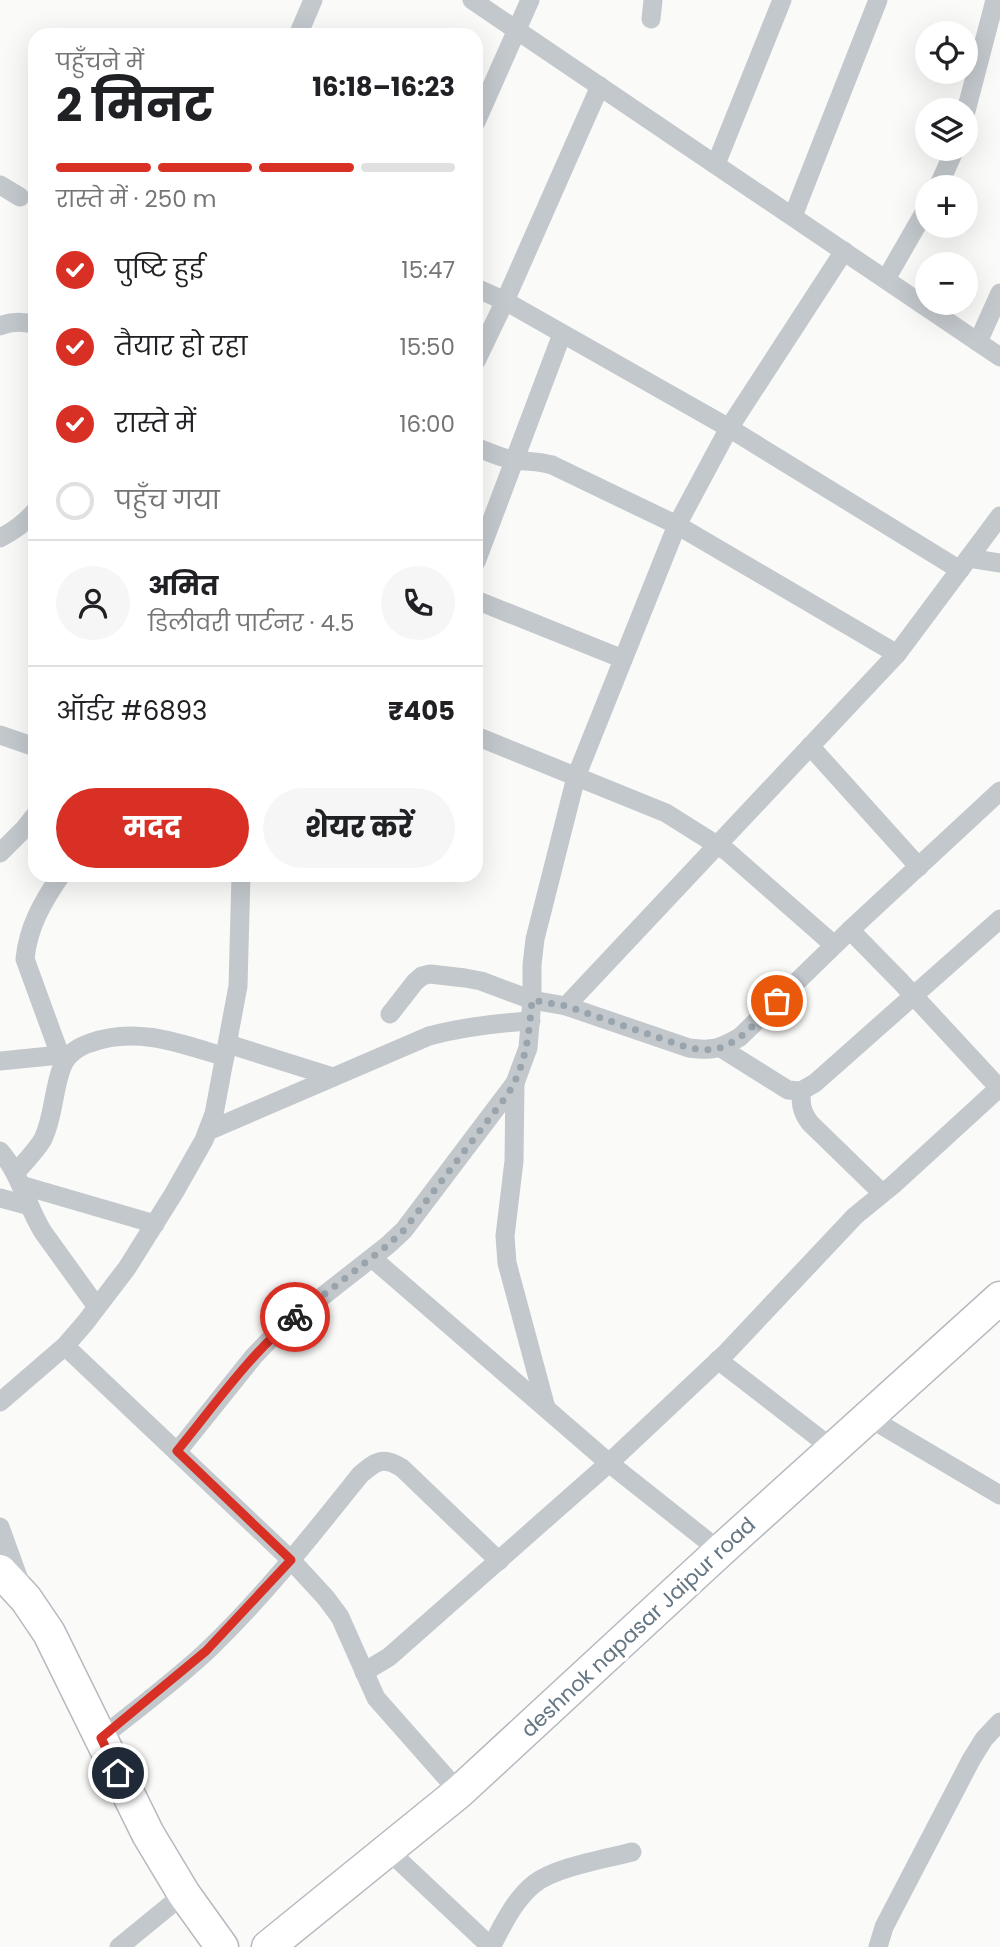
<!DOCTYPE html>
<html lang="hi">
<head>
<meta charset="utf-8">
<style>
  :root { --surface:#fff; --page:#f6f6f6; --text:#202124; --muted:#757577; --line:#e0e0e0; --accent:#d93025 }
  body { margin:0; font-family:Poppins,"Noto Sans Devanagari",sans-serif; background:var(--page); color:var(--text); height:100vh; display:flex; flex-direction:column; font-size:26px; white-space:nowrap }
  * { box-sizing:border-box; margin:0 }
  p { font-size:23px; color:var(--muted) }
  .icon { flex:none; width:38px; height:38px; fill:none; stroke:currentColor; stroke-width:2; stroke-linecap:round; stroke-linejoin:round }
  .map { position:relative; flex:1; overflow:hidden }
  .drawer { position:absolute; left:28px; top:28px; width:455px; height:854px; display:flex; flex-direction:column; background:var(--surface); border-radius:21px; box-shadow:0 7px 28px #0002 }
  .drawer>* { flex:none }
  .fabs { position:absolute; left:915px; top:21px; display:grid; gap:14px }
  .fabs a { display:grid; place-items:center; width:63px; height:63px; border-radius:50%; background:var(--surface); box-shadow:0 7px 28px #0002; font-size:35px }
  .pin { position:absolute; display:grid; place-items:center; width:60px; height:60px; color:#fff; margin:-30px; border:4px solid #fff; border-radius:50%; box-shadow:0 2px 7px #0007 }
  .courier { position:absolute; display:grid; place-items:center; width:70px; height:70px; margin:-35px; border:5px solid #d93025; border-radius:50%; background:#fff; color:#222; box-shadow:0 2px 9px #0007 }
  .overview em { font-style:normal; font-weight:700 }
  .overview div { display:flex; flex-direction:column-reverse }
  .overview { display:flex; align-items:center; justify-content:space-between; height:119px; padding:0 28px }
  h1 { font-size:46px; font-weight:700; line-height:52px }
  .bar { display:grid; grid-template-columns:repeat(4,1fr); gap:10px 7px; align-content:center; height:84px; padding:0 28px }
  .bar i { height:9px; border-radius:5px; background:var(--line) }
  .bar .current { background:var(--accent) }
  .bar p { grid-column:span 4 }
  .line { display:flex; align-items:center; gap:18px; padding:0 28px; border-top:2px solid var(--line) }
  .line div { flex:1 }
  .round { display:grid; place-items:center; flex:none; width:74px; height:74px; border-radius:37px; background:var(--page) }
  ol { padding:0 28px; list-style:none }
  li { display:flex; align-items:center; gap:21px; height:77px }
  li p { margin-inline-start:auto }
  li .icon { padding:7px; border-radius:50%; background:var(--accent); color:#fff; stroke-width:4 }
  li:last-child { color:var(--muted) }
  li i { width:38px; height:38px; border:4px solid var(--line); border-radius:50% }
  .primary-button { display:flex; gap:14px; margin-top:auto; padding:14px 28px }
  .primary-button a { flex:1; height:80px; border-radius:42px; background:var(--accent); color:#fff; font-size:28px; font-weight:700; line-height:80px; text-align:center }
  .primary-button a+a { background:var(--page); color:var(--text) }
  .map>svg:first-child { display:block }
</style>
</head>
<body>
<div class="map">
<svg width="1000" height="1947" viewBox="0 0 1000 1947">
  <rect width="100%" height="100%" fill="#fafaf8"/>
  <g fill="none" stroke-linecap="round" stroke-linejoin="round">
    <g stroke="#b5babe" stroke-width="35">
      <g id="primary">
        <path d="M0,1571L26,1599L49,1633L148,1834L184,1894L222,1947"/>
        <path d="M268,1947L459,1792L720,1551L1000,1298"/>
      </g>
    </g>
    <g stroke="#c3c8cc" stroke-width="19">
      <path d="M472,0L1000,357"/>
      <path d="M651,19L653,0"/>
      <path d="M298,35L313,0"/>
      <path d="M966,111L995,0"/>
      <path d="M476,122L530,0"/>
      <path d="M716,164L782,0"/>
      <path d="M0,185L20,197"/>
      <path d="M938,187L955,149"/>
      <path d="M793,216L878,0"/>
      <path d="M886,279L928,206"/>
      <path d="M476,288L505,301L729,428L960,570"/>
      <path d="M0,326C12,321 22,321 35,325"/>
      <path d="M978,342L1000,293"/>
      <path d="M476,361L505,301L600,86"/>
      <path d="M476,447C489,452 502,459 516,460C529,462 538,461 552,465L677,525L897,654"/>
      <path d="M0,538C14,531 25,523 35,511"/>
      <path d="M969,558L1000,563"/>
      <path d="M476,562L562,334"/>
      <path d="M476,600L623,659"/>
      <path d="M0,735L35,747"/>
      <path d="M476,736L666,813L728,852L834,945"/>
      <path d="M810,746L919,867"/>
      <path d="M0,853L24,829L35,815"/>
      <path d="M850,930L900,981L1000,1089"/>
      <path d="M566,1006L897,654L1000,516"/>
      <path d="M390,1014L415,982L422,976L430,974L465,978L481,981L532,1000L566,1006L689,1048C712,1051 720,1049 740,1037L850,930L1000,791"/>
      <path d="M228,1044L333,1077"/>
      <path d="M721,1048L788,1090L801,1091L815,1083L1000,919"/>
      <path d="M60,1055L25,959C28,927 43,901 61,875"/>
      <path d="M0,1061L70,1054"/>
      <path d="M515,1083L514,1161L505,1236L507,1263L546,1408"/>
      <path d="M801,1091C801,1104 801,1111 810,1123L882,1193"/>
      <path d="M208,1131L429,1036C463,1027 496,1023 531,1021"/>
      <path d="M0,1151C21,1175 26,1205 43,1232L97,1307"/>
      <path d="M16,1172C25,1162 36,1151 43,1139C54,1116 53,1090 62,1067C67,1054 78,1047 90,1043C135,1026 180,1043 225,1057"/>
      <path d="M21,1185L155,1224"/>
      <path d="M0,1198L30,1206"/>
      <path d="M372,1258L609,1463L720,1551"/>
      <path d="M65,1346L291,1560L326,1598L340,1617L376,1698L459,1792"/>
      <path d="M718,1360L833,1449"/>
      <path d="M0,1402L65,1346L85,1323L127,1268L174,1193L204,1140L214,1114L238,986L241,875"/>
      <path d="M868,1417L1000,1495"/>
      <path d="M177,1452L254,1356L277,1332L388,1245L404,1230L515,1083L528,1048L532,1000V965L535,939L576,777L677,525L729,428L844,251"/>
      <path d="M0,1527L21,1585"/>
      <path d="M364,1672L389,1657L609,1463L725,1354L855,1216L893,1185L1000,1087"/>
      <path d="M101,1738C137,1709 175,1681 209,1649C264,1596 312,1535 360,1475C376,1461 383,1456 402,1468L499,1561"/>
      <path d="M388,1850L491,1947"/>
      <path d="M119,1947L184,1894"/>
      <path d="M491,1947C503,1925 514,1900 534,1884C555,1867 605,1859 632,1852"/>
      <path d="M878,1947L884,1927L971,1760L984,1739L1000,1722"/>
    </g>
    <use href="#primary" stroke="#fff" stroke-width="32"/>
  </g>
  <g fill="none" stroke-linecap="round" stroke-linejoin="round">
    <path stroke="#99a4ac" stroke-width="7" stroke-dasharray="0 12.6" d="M295,1317L388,1245L404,1230L505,1098C526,1068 529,1035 532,1000L566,1006L689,1048C700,1049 712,1052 722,1047C744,1039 761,1017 777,1001"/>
    <path stroke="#d93025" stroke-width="9" d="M118,1773L101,1738L206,1651L291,1560L177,1451C214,1406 249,1355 295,1317"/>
  </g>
  <g text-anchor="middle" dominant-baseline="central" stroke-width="7" stroke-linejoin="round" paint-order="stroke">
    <g font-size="21" fill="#657683" stroke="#fff">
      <text transform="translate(638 1627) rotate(-43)">deshnok napasar Jaipur road</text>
    </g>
  </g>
</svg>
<div class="fabs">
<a><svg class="icon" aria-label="locate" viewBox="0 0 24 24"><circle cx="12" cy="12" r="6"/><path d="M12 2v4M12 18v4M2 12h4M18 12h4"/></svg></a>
<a><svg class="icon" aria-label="layers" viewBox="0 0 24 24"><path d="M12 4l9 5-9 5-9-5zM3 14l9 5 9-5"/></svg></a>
<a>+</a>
<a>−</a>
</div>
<div class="pin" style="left:777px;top:1001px;background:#ea580c"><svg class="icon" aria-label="bag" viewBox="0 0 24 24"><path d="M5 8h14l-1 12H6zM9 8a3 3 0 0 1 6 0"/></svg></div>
<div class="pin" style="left:118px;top:1773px;background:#1f2937"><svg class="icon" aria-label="home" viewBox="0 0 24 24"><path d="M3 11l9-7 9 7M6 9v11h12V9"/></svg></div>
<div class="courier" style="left:295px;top:1317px"><svg class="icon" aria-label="bike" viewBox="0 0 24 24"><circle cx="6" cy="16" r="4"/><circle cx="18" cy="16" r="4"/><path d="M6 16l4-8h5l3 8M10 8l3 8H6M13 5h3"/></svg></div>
<section class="drawer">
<div class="overview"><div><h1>2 मिनट</h1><p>पहुँचने में</p></div><em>16:18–16:23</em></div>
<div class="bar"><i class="current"></i><i class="current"></i><i class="current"></i><i></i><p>रास्ते में · 250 m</p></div>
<ol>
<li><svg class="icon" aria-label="check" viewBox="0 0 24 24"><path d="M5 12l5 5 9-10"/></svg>पुष्टि हुई<p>15:47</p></li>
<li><svg class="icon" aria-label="check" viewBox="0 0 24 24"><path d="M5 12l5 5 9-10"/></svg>तैयार हो रहा<p>15:50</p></li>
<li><svg class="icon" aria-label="check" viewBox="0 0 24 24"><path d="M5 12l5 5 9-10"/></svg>रास्ते में<p>16:00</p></li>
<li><i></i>पहुँच गया</li>
</ol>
<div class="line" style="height:126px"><a class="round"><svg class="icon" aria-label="person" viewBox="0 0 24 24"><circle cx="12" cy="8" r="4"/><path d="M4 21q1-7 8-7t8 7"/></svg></a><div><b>अमित</b><p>डिलीवरी पार्टनर · 4.5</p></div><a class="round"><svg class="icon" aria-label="phone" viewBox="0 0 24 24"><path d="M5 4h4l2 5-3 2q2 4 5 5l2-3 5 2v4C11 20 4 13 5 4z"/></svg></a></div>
<div class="line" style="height:91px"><div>ऑर्डर #6893</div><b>₹405</b></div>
<div class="primary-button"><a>मदद</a><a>शेयर करें</a></div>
</section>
</div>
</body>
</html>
